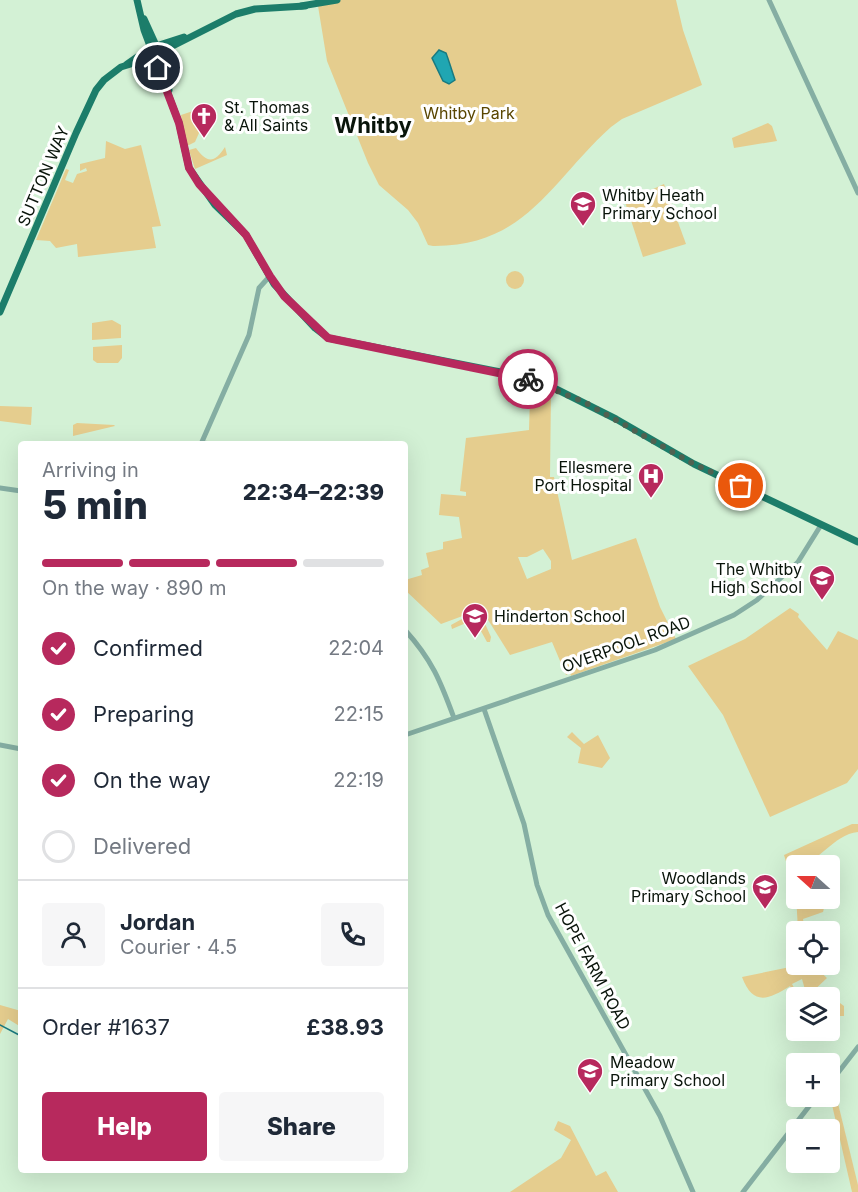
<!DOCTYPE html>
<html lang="en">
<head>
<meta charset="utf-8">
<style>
  :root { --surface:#fff; --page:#f6f6f7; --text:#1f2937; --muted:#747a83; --line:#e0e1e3; --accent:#b7295d }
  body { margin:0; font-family:Inter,sans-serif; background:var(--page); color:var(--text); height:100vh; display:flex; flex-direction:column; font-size:22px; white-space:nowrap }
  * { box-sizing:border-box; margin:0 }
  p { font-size:20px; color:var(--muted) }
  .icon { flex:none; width:33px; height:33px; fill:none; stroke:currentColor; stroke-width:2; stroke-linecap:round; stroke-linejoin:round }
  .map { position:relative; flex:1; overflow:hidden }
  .side { position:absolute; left:18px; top:441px; width:390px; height:732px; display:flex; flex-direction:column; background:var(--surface); border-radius:6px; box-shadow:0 6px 24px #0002 }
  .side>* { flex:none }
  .needle { width:39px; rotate:291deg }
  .controls { position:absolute; left:786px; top:855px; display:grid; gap:12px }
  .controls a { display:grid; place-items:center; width:54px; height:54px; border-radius:6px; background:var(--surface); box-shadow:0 6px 24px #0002; font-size:30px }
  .pin { position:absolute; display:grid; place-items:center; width:51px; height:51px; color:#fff; margin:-26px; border:3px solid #fff; border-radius:50%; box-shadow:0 2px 6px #0007 }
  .courier { position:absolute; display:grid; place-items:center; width:60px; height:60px; margin:-30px; border:4px solid #b7295d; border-radius:50%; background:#fff; color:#222; box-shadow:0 2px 8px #0007 }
  .overview em { font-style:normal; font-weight:800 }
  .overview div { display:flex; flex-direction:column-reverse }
  .overview { display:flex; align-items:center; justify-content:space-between; height:102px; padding:0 24px }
  h1 { font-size:39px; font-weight:800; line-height:45px }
  .bar { display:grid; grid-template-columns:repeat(4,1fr); gap:9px 6px; align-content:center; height:72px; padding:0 24px }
  .bar i { height:8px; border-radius:4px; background:var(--line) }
  .bar .selected { background:var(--accent) }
  .bar p { grid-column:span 4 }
  .line { display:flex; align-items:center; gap:15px; padding:0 24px; border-top:2px solid var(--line) }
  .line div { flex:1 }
  .round { display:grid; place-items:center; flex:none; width:63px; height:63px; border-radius:6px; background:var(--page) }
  ol { padding:0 24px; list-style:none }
  li { display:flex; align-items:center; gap:18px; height:66px }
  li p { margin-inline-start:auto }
  li .icon { padding:6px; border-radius:50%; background:var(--accent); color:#fff; stroke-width:4 }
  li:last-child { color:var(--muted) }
  li i { width:33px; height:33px; border:3px solid var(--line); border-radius:50% }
  .primary-button { display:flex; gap:12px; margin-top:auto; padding:12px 24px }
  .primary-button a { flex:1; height:69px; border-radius:6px; background:var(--accent); color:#fff; font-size:24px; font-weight:800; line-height:69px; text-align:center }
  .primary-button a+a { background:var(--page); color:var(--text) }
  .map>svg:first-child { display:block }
</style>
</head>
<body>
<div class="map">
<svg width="858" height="1192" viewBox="0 0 858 1192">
  <rect width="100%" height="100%" fill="#d3f1d5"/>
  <g fill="#e5cd8e" fill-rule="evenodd">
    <path d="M341,0H676L683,30L702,85L622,119L611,127C551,181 526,247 433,246L428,245L418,223L408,210L379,185L368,163L327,61L318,6Z"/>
    <path d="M193,111L199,133L195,142L187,146L181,115Z"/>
    <path d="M768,123L772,126L777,141L734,148L732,138Z"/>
    <path d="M106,141L125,149L141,145L161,226L152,227L156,248L78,257L77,244L56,248L50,241L36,240L66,169L69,170L65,180L73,183L77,174L87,171L86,168L80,171V164L105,158Z"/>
    <path d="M225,147L227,155L195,169L189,150L196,148C207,163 214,164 225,147Z"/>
    <path d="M664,184L686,244L643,257L625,202Z"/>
    <circle cx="515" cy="280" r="9"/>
    <path d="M112,320L121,325V338L92,340V323Z"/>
    <path d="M122,345V358L118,363H97L93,360V347Z"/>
    <path d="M535,385L551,392L550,477H554L572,560L636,538L660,607L676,639L571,676L570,673L566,675L552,642L510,655L485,615L476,611L441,624L405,590V580L422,575L421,570L429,567L426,553L443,549V542L462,538L459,517L439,515L441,494L466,496V492L460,491L466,438L529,430L530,396L533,397ZM543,549L551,561V569L527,579L518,557H527Z"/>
    <path d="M0,406L32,407L31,425L0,421Z"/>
    <path d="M77,423L114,425L115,426L73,436V425Z"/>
    <path d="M790,608L799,614L798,617L827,650L838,631L858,640V769L847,783L770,817L723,715L688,666L745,639Z"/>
    <path d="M471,614L482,617L491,637L490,642H487L476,622L473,620L452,629L451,625Z"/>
    <path d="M572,732L584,744L598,735L610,758L602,768L578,763L581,748L567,737Z"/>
    <path d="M852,824H858V832C833,834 817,866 796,866V898L826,900L823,912L803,919L805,931H798L796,894L784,855Z"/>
    <path d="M813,965L827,978L807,997L802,979L792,984L799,997L796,998L790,986C768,1000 753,1006 742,977L800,965Z"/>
    <path d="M825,992L844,1006V1016H838L830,1009V998L820,997Z"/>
    <path d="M0,1005L21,1011V1027L8,1019L0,1034Z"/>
    <path d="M834,1087L858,1185V1192H852L830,1096V1091Z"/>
    <path d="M558,1121L570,1126L596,1176L606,1171L618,1192H510L561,1158L571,1140L554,1130Z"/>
  </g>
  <path fill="#20a6b2" stroke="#197a80" stroke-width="1.5" d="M439,50L446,53C448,58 454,77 455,80L449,84L443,81L432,58Z"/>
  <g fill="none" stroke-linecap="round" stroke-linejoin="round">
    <path stroke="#197a80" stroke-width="1.5" d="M0,1025L21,1036"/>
    <g stroke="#85aea3" stroke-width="5">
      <path d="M769,0L858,193"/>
      <path d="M202,443L213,444"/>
      <path d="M201,444L249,335L259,288L269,277"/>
      <path d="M0,488L21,491"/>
      <path d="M405,630C432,660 440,680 454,718"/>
      <path d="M484,709L524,824L537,885L548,915L660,1116L693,1192"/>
      <path d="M405,735L655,650L734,615L757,600L798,562L821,525"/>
      <path d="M0,745L21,749"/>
      <path d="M830,1083L858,1047"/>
      <path d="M743,1192L817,1096"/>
    </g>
    <g stroke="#1c7d6a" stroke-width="7">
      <path d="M137,0L144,30L179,123L189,168L215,205L246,235L274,284L315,328L328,338L516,375L550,386L616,419L694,464L858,542"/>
      <path d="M301,6L337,0"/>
      <path d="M144,19L159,52L169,90"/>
      <path d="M127,64L150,48L184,37"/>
      <path d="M0,312L76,133L96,90L104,80L121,67L147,59L236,14L255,9L305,6"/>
    </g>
  </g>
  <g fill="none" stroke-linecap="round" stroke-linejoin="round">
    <path stroke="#506151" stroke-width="6" stroke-dasharray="0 10.8" d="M528,379L584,402L692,463L741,486"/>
    <path stroke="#b7295d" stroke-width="8" d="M158,68L179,123L189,168L199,184L246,235L270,276L284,296L328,338L528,379"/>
  </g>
  <defs>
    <g id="church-pin" transform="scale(1.35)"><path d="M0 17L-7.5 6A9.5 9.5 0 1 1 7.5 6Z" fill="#b7295d" stroke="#fff"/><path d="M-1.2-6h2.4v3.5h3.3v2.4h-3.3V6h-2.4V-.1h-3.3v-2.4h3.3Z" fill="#fff"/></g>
    <g id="school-pin" transform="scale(1.35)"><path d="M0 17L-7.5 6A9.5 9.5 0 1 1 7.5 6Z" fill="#b7295d" stroke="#fff"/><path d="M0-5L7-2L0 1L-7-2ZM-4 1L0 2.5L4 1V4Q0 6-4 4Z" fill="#fff"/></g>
    <g id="hospital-pin" transform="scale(1.35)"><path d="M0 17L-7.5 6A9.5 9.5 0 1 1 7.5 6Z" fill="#b7295d" stroke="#fff"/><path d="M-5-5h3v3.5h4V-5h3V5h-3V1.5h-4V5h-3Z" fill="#fff"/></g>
  </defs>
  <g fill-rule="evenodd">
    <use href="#church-pin" x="204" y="116"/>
    <use href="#school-pin" x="583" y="204"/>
    <use href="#hospital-pin" x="651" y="476"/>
    <use href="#school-pin" x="822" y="578"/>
    <use href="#school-pin" x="475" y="616"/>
    <use href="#school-pin" x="765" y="887"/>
    <use href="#school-pin" x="590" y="1071"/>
  </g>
  <g text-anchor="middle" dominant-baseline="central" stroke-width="6" stroke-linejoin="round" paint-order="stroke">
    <g font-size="16" fill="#09140a" stroke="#fff" text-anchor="start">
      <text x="224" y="107">St. Thomas<tspan x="224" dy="18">&amp; All Saints</tspan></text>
      <text x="602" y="195">Whitby Heath<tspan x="602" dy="18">Primary School</tspan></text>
      <text x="632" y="467" text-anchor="end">Ellesmere<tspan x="632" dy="18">Port Hospital</tspan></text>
      <text x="802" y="569" text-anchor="end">The Whitby<tspan x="802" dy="18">High School</tspan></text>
      <text x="494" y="616">Hinderton School</text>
      <text x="746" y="878" text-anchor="end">Woodlands<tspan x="746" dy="18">Primary School</tspan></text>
      <text x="610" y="1062">Meadow<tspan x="610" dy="18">Primary School</tspan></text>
    </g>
    <g font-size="16" fill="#5a4601" stroke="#fff">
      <text x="469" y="113">Whitby Park</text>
    </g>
    <g font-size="16" fill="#09140a" stroke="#fff">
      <text transform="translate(43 176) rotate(-67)">SUTTON WAY</text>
      <text transform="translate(626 644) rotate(-20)">OVERPOOL ROAD</text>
      <text transform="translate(593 966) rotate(62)">HOPE FARM ROAD</text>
    </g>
    <g font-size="22" font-weight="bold" fill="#09140a" stroke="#fff">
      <text x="373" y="125">Whitby</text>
    </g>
  </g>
</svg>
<div class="controls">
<a><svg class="needle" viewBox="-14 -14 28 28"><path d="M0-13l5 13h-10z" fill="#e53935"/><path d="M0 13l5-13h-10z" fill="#747a83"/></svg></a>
<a><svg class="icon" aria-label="locate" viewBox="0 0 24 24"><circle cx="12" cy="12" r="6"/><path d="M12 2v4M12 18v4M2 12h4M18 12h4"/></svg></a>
<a><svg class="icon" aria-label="layers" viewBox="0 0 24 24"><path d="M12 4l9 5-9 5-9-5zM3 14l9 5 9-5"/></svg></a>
<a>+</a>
<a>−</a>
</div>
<div class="pin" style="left:741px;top:486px;background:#ea580c"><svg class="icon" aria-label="bag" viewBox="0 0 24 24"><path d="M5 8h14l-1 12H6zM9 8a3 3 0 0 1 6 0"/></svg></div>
<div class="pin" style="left:158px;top:68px;background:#1f2937"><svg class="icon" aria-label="home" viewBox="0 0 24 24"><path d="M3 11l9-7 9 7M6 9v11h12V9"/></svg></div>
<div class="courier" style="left:528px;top:379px"><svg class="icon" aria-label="bike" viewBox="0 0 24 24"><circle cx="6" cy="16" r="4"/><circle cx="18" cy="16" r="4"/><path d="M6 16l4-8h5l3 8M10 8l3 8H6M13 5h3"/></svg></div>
<section class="side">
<div class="overview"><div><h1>5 min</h1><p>Arriving in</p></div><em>22:34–22:39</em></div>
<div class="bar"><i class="selected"></i><i class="selected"></i><i class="selected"></i><i></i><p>On the way · 890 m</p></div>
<ol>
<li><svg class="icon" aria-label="check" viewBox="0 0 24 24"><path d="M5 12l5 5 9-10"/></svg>Confirmed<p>22:04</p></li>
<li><svg class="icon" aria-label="check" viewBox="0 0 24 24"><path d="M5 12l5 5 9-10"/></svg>Preparing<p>22:15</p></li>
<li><svg class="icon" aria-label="check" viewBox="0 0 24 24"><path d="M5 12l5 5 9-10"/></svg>On the way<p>22:19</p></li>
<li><i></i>Delivered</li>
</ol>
<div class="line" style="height:108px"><a class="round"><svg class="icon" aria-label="person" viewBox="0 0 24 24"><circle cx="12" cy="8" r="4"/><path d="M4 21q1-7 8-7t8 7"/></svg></a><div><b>Jordan</b><p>Courier · 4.5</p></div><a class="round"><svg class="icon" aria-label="phone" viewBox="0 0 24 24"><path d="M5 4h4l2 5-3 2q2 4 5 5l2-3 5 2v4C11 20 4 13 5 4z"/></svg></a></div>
<div class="line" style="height:78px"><div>Order #1637</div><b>£38.93</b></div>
<div class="primary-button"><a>Help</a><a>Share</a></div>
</section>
</div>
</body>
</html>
